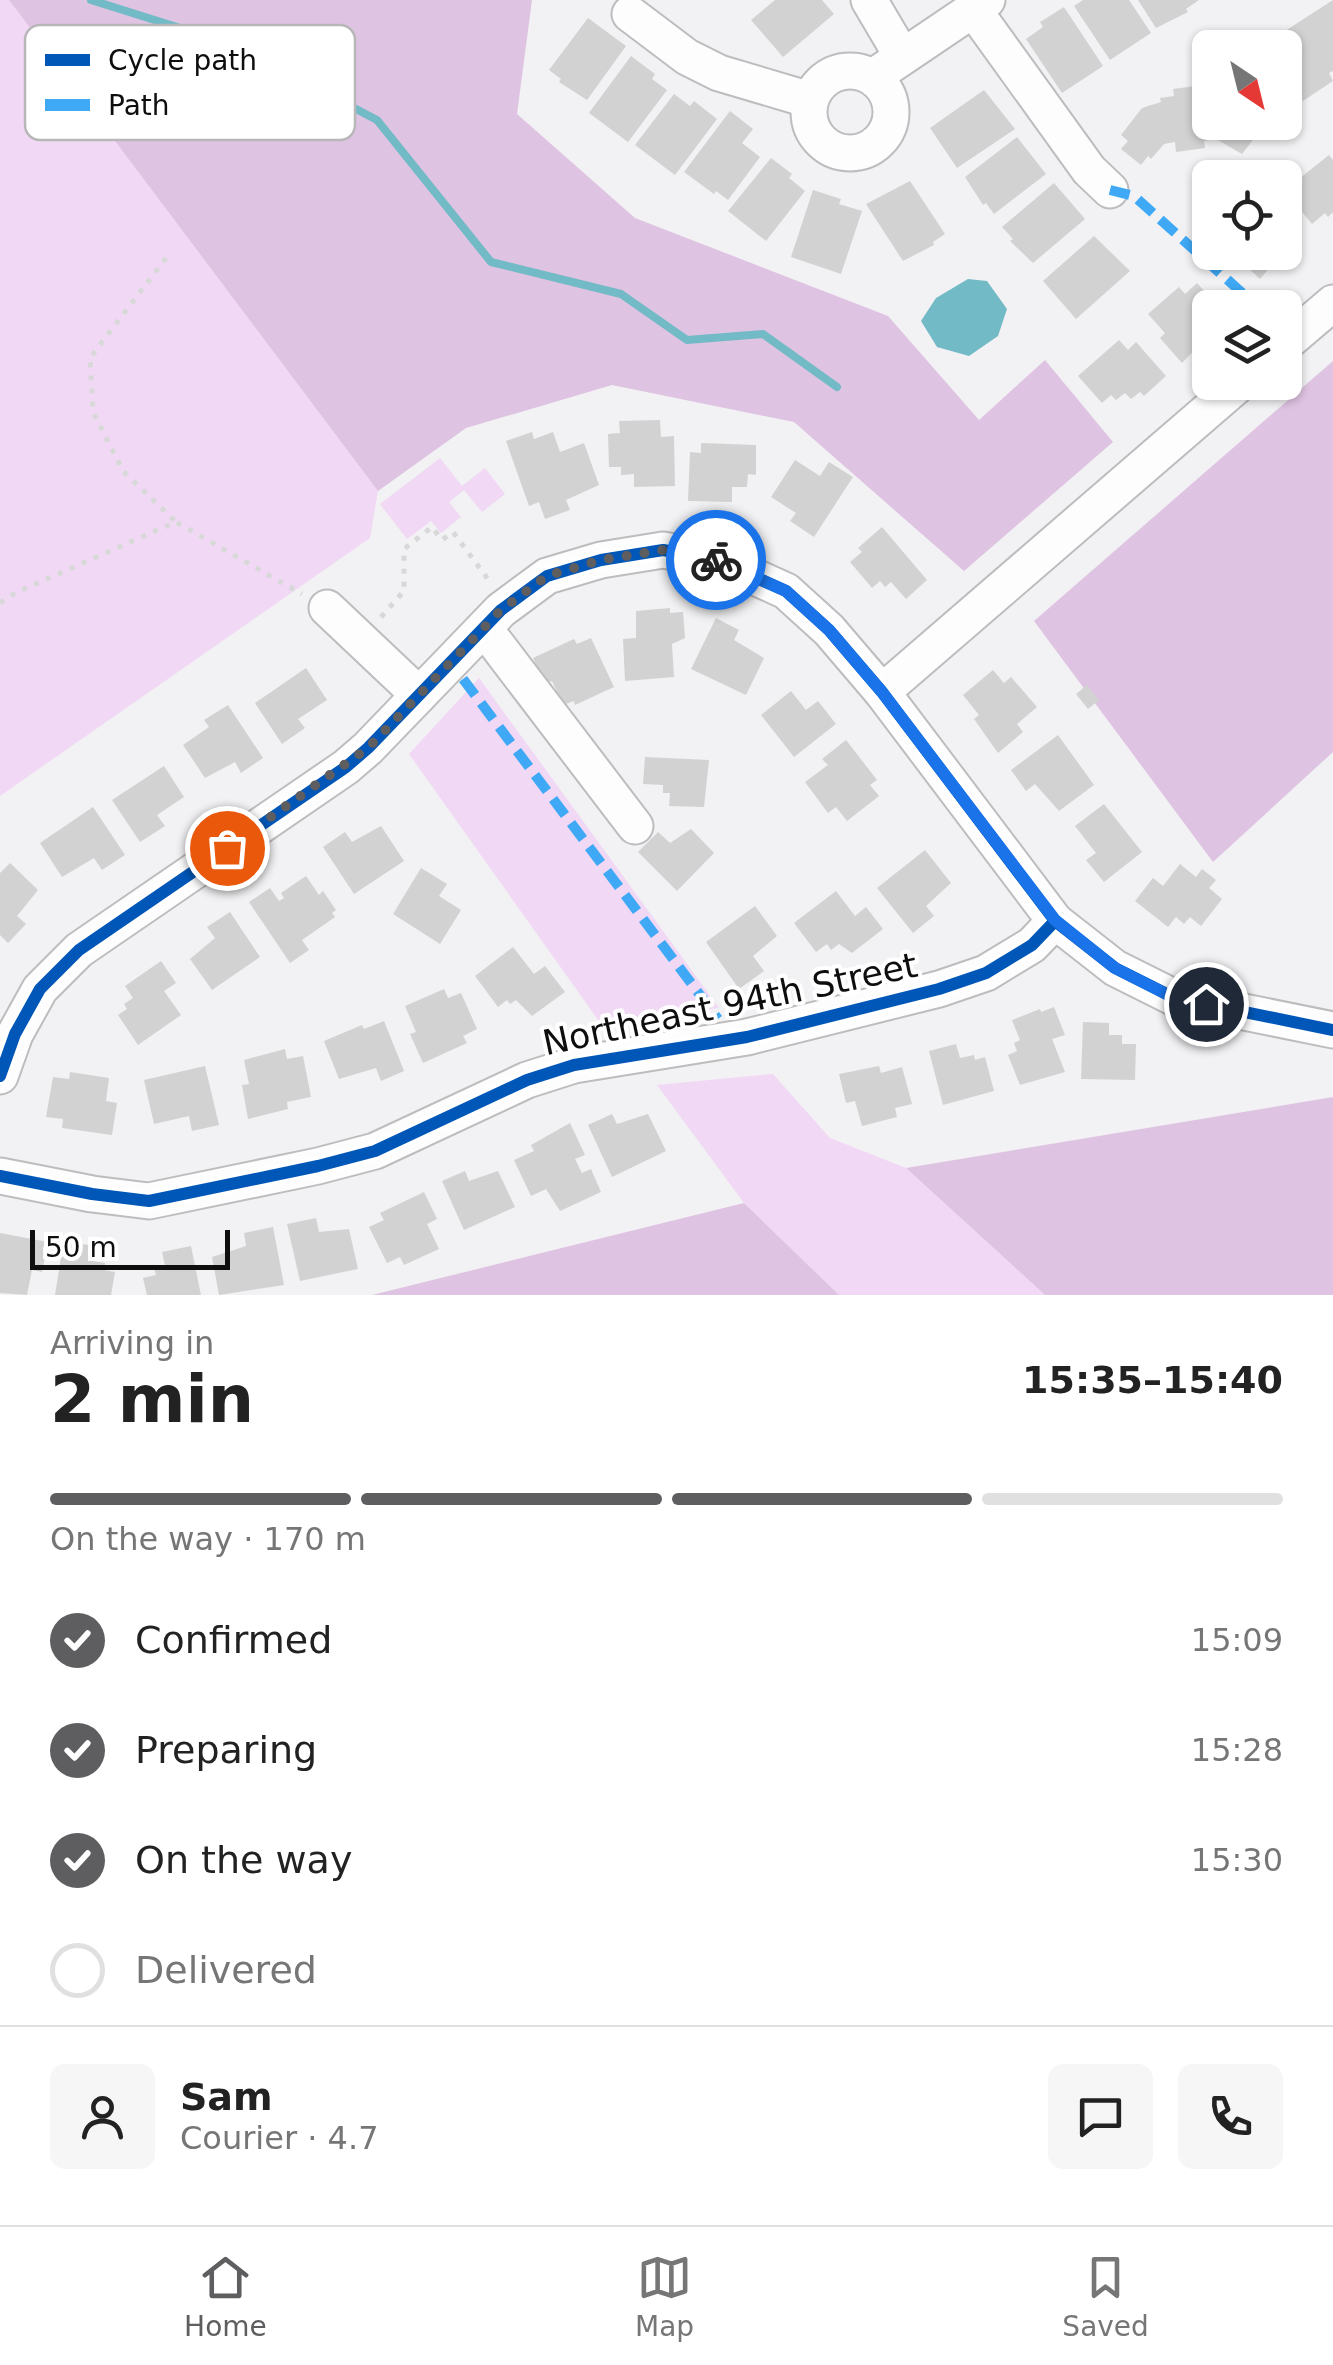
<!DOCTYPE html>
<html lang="en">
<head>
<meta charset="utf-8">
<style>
  :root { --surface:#fff; --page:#f6f6f6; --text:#222; --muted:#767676; --line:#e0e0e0; --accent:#5e5d5f }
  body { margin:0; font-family:"DejaVu Sans",sans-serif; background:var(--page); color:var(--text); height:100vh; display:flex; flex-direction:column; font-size:38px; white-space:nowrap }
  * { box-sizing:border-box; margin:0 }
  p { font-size:32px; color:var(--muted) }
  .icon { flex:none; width:55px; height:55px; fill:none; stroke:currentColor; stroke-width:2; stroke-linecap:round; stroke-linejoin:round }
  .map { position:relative; height:1295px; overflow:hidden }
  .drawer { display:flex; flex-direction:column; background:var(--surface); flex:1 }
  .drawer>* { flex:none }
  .needle { width:65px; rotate:145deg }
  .buttons { position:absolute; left:1192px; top:30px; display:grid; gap:20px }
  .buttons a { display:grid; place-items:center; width:110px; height:110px; border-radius:15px; background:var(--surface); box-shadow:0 2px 8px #0004; font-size:50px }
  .scale { position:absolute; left:30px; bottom:25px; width:200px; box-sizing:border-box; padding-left:10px; border:5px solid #0f0e0f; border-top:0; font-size:28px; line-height:35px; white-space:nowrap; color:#0f0e0f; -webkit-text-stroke:8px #fff; paint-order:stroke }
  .pin { position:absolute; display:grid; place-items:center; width:85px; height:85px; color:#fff; margin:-42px; border:5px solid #fff; border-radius:50%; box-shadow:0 2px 10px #0007 }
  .courier { position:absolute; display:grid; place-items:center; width:100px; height:100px; margin:-50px; border:8px solid #1a73e8; border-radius:50%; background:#fff; color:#222; box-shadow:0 2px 12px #0007 }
  .headline em { font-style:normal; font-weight:600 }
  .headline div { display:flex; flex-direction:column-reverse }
  .headline { display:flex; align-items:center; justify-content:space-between; height:170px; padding:0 50px }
  h1 { font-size:65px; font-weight:600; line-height:75px }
  .bar { display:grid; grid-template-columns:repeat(4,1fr); gap:15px 10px; align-content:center; height:120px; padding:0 50px }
  .bar i { height:12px; border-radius:8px; background:var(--line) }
  .bar .on { background:var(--accent) }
  .bar p { grid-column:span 4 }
  .line { display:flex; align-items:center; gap:25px; padding:0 50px; border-top:2px solid var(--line) }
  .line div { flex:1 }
  .round { display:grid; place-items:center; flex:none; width:105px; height:105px; border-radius:15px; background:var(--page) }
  ol { padding:0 50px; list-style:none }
  li { display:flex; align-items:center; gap:30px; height:110px }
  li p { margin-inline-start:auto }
  li .icon { padding:10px; border-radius:50%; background:var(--accent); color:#fff; stroke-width:4 }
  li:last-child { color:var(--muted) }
  li i { width:55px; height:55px; border:5px solid var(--line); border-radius:50% }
  .tabs { display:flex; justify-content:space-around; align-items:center; height:140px; border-top:2px solid var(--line); background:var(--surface); font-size:28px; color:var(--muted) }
  .tabs a { display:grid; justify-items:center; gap:5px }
  .tabs .on { color:var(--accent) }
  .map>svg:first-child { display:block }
</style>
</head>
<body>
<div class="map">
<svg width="1333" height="1295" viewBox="0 0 1333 1295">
  <rect width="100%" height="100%" fill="#f2f1f3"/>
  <g fill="#f1d8f5">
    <path d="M0,0H9L378,491L370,538L0,796Z"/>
    <path d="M440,458L462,486L485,468L505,494L482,512L464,490L449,502L461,517L441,533L431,521L407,539L380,504Z"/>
    <path d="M479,678L719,1008L601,1024L409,754Z"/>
    <path d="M773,1074L830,1138L906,1168L1045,1295H839L744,1203L657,1085Z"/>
  </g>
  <g fill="#dfc3e2">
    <path d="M9,0H532L517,114L635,218L888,316L979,420L1045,360L1113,442L964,571L794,422L612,385L466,428L378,491Z"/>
    <path d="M1333,361V752L1213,862L1034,621Z"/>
    <path d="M1333,1097V1295H1045L906,1168Z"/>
    <path d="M744,1203L839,1295H372Z"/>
  </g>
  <path fill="#73bac7" d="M968,279L987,281L1007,309L998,336L969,356L937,347L921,321L936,298Z"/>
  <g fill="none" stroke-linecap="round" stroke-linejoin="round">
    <path stroke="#73bac7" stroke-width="8" d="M91,0L234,45L377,120L491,262L621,294L687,340L763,334L837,387"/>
  </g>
  <g fill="#d3d2d3">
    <path d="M775,0H822L834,14L783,57L751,20Z"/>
    <path d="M1083,0H1129L1151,33L1110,60L1074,6Z"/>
    <path d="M1138,0H1199L1186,9L1188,12L1156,28Z"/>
    <path d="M1333,0V71L1329,73L1333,81L1303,101L1285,75V48H1267L1265,44Z"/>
    <path d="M1064,7L1103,66L1062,93L1026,39L1043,27L1040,22Z"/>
    <path d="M588,18L626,46L587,100L559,82L561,79L549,70Z"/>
    <path d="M631,56L655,74L652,79L667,90L628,142L589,113Z"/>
    <path d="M1195,86L1196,94L1208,92L1210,122H1254L1262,128L1242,154L1216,139L1204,141L1205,148L1176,152L1175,142L1164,144L1151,159L1148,156L1141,165L1121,149L1128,141L1121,135L1142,108L1161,102L1160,98L1174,96L1173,89Z"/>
    <path d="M984,90L1015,129L957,168L930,128Z"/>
    <path d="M674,94L690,106L694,101L717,119L675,175L635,145Z"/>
    <path d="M730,111L753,129L742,143L760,157L728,200L716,191L714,194L684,172Z"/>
    <path d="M1017,137L1046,174L994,214L986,203L983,205L965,177Z"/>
    <path d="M1329,155L1333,160V212L1328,217L1325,213L1312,224L1288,195L1299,187L1295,182Z"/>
    <path d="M771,158L792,174L789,178L805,191L766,241L728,211Z"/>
    <path d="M910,181L945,234L933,242L934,245L903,261L866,204Z"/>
    <path d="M1054,183L1085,219L1033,263L1010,241L1013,239L1002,227Z"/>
    <path d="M813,190L841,199L839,204L862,211L841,274L791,257Z"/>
    <path d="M1094,236L1130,271L1076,319L1043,281Z"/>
    <path d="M1242,252H1283L1260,279L1237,258Z"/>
    <path d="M1197,283L1220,308H1210V325L1206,329L1210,334L1182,363L1160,338L1165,333L1148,314L1179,287L1185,294Z"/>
    <path d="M1119,340L1128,350L1136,342L1166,376L1144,396L1140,392L1131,399L1125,393L1116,400L1111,395L1102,403L1078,376Z"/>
    <path d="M660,420L661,437L674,436L675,486L634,487V474L621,475V467H609L608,434L620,433L619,421Z"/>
    <path d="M532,432L534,439L553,432L560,452L584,443L599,485L566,500L570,510L545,519L539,502L529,506L506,441Z"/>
    <path d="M701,443L756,445V475L748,474L747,487H732V502L688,501L690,452L701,453Z"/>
    <path d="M795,460L820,476L829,462L853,477L814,537L790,521L796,513L771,497Z"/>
    <path d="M882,527L927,580L906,599L891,582L885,587L880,581L872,588L850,562L862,552L858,548Z"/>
    <path d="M670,608V613L683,612L685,638L672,644L674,677L625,681L623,639L636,638V611Z"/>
    <path d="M716,618L739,630L734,640L764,658L746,695L691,669Z"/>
    <path d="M591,638L614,687L575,705L574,701L563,705L552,681L545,684L533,658L574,639L577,644Z"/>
    <path d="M306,668L327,700L298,719L305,728L282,744L255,703Z"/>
    <path d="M993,670L1004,683L1011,677L1037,707L1017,724L1023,732L998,753L974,719L979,715L963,695Z"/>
    <path d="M1087,685L1099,700L1088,709L1076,694Z"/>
    <path d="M791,691L806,710L818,701L836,724L794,757L761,715Z"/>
    <path d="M228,705L263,758L241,773L235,762L205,778L183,745L209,727L204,720Z"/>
    <path d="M1058,735L1094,785L1059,811L1035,784L1026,791L1011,770Z"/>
    <path d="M846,740L877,780L870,785L879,796L847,821L836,807L828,813L805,782L828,765L822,759Z"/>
    <path d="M645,757L709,760L704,807L669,806L670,793H663V785L643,784Z"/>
    <path d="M164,766L184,797L157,815L165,826L140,842L112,800Z"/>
    <path d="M1104,804L1142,852L1104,882L1086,860L1096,853L1075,826Z"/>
    <path d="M93,807L125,855L102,870L94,858L62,877L40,843Z"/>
    <path d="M381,826L404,861L354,894L323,847L345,832L352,842Z"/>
    <path d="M691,829L714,853L677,891L638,852L658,832L670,843Z"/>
    <path d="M925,850L951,883L926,906L934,916L913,933L877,888Z"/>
    <path d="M10,863L38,890L17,916L26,924L8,943L0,935V873Z"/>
    <path d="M1180,864L1196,877L1202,869L1216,880L1209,888L1222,899L1201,926L1190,917L1184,924L1176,917L1168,927L1135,901L1153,878L1163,886Z"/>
    <path d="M421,868L447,884L439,896L461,910L440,944L393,914Z"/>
    <path d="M306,876L319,895L323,891L336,910L332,913L335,917L302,940L309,950L290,963L249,902L270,888L279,901L284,898L281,893Z"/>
    <path d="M836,891L855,916L866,907L883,929L852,953L839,944L831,950L827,944L816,952L794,923Z"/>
    <path d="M755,906L777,936L753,956L764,971L739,989L706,942Z"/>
    <path d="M230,912L260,957L212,990L190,959L215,938L207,927Z"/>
    <path d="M513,947L534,974L545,966L565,992L532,1016L516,1000L510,1004L507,1000L498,1007L475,976Z"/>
    <path d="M161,961L176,983L164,991L181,1015L138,1045L118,1015L127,1009L124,1004L133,998L125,986Z"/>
    <path d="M444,989L448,998L461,993L477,1029L463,1036L467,1043L423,1063L410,1034L416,1032L405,1006Z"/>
    <path d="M1054,1007L1065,1035L1052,1039L1065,1072L1020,1085L1008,1055L1017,1051L1014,1043L1020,1040L1012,1020L1040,1009L1041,1012Z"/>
    <path d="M384,1021L404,1071L381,1081L376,1068L339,1079L324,1041L362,1025L364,1029Z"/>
    <path d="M1083,1022L1109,1023V1035H1122V1044H1136L1135,1080L1081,1079Z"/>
    <path d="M956,1044L960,1058L974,1055L975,1060L985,1057L994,1091L943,1105L929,1051Z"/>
    <path d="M285,1049L287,1059L303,1056L311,1097L287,1102L288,1109L248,1119L242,1085L249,1084L244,1060Z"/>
    <path d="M205,1066L219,1125L192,1131L189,1116L154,1124L144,1080Z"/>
    <path d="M879,1066L881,1073L902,1067L912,1104L895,1108L897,1117L862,1126L855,1101L846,1103L839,1074Z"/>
    <path d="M70,1072L109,1078L106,1101L117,1103L112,1135L62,1128L63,1119L46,1117L53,1077L69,1079Z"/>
    <path d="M612,1114L617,1124L648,1114L666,1151L612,1177L588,1125Z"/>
    <path d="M570,1123L585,1155L575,1159L582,1173L591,1169L601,1192L560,1211L546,1189L531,1196L514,1160L534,1151L531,1145Z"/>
    <path d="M465,1171L469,1181L498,1171L515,1207L464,1230L442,1181Z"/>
    <path d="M424,1192L437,1219L427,1224L439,1249L404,1265L400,1257L387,1263L369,1227L384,1220L380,1213Z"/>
    <path d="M316,1218L319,1232L349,1229L358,1269L300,1281L287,1224Z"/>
    <path d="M273,1227L284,1285L219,1295L212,1257L246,1246L244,1233Z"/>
    <path d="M0,1233L48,1242L42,1272L32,1270L27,1295L0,1293Z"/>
    <path d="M67,1242L96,1246L93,1261L105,1263L104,1270L115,1272L111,1295H55L62,1251L66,1252Z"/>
    <path d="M191,1246L201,1295H147L143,1278L156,1275L154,1268L165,1266L162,1252Z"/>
  </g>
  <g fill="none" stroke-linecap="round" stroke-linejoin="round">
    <g stroke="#bebcbe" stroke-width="39">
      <g id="minor">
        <path d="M869,0L902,56"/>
        <path d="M973,9L1089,170L1110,190"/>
        <path d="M630,14L687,57L719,73L810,100"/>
        <circle cx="850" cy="112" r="41"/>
        <path d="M873,77L987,0"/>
        <path d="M1285,344L1333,303"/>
        <path d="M327,608L419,695"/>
        <path d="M484,628L635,826"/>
        <path d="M882,692L1241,382"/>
        <path d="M0,1076L15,1034L40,989L79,950L346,767L368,748L501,610L547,576L601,560L663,550L715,559L786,591L829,630L882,692L1055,921L1115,968L1175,998L1333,1030"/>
        <path d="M0,1176L92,1194L149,1201L318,1166L375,1151L527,1080L574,1065L747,1037L939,989L986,973L1032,945L1055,921"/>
      </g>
    </g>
    <g stroke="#d8d8d9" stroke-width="5" stroke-dasharray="5 8" stroke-linecap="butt">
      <path d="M166,258L90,358L93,412L123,471L176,522"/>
      <path d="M0,603L15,593L176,522L302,594"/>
      <path d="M381,617L404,591V549L432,527L442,540L453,532L490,582"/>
    </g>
    <use href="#minor" stroke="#fdfdfd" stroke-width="35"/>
    <g stroke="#3fa9f5" stroke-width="10" stroke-dasharray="20 10" stroke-linecap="butt">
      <path d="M1110,190L1134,196L1259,308"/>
      <path d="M1285,332L1292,338"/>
      <path d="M463,679L718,1019"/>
    </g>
    <g stroke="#fff" stroke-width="19">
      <g id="cycleway">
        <path d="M0,1076L15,1034L40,989L79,950L346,767L368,748L501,610L547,576L601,560L663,550L715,559L786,591L829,630L882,692L1055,921L1115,968L1175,998L1333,1030"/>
        <path d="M0,1176L92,1194L149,1201L318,1166L375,1151L527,1080L574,1065L747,1037L939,989L986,973L1032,945L1055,921"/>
      </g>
    </g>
    <use href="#cycleway" stroke="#0057b8" stroke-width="12"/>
  </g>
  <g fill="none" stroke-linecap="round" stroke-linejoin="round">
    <path stroke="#5e5d5f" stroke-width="10" stroke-dasharray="0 18" d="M227,848L368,748L501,610L547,576L601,560L663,550L716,560"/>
    <path stroke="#1a73e8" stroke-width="12" d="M716,560L786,591L829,630L882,692L1055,920L1115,968L1174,998L1206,1004"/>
  </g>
  <g text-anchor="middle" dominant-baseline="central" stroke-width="8" stroke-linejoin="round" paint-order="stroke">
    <g font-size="35" fill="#0f0e0f" stroke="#fff">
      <text transform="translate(730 1004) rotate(-12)">Northeast 94th Street</text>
    </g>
  </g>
  <rect x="25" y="25" width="330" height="115" rx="15" fill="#fff" stroke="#b7b7b7" stroke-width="2.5"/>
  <rect x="45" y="54" width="45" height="12" fill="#0057b8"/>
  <rect x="45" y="99" width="45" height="12" fill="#3fa9f5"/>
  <g font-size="28" fill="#0f0e0f">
    <text x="108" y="70">Cycle path</text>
    <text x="108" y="115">Path</text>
  </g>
</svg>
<div class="buttons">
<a><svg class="needle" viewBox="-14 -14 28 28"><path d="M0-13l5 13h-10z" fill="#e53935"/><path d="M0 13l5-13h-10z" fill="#767676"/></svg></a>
<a><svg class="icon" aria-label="locate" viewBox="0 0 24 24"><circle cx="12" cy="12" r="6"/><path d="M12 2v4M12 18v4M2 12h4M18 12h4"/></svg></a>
<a><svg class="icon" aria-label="layers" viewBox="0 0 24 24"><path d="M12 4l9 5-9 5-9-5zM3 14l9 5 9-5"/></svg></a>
</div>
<div class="scale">50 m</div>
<div class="pin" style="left:227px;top:848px;background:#ea580c"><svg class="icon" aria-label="bag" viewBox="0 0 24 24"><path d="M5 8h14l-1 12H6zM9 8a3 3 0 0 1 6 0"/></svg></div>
<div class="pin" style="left:1206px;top:1004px;background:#1f2937"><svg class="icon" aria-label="home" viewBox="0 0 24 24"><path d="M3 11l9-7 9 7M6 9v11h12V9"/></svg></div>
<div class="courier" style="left:716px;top:560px"><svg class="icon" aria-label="bike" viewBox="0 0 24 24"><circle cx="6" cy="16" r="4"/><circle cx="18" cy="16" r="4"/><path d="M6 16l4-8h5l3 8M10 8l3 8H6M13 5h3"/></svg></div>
</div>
<section class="drawer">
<div class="headline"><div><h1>2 min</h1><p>Arriving in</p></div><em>15:35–15:40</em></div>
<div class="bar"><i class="on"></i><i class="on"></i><i class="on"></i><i></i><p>On the way · 170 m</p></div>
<ol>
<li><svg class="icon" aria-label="check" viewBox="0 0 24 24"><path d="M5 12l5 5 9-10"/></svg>Confirmed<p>15:09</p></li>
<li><svg class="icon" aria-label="check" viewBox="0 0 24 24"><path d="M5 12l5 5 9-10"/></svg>Preparing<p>15:28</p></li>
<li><svg class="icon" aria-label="check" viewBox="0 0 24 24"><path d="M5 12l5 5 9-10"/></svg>On the way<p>15:30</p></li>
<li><i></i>Delivered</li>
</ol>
<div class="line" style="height:180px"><a class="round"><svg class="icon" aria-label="person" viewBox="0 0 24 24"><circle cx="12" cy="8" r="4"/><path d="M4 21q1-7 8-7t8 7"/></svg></a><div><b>Sam</b><p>Courier · 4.7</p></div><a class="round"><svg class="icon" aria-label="chat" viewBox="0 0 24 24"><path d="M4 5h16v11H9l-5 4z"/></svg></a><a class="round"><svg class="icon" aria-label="phone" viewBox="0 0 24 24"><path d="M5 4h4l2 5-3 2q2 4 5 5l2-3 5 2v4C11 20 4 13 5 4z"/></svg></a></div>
</section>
<nav class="tabs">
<a class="on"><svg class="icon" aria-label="home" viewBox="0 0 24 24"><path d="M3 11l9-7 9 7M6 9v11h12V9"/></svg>Home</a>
<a><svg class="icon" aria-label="map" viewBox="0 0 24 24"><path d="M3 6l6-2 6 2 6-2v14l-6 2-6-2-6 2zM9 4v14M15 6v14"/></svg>Map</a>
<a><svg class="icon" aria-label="saved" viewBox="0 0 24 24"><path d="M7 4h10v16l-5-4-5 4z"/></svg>Saved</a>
</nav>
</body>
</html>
